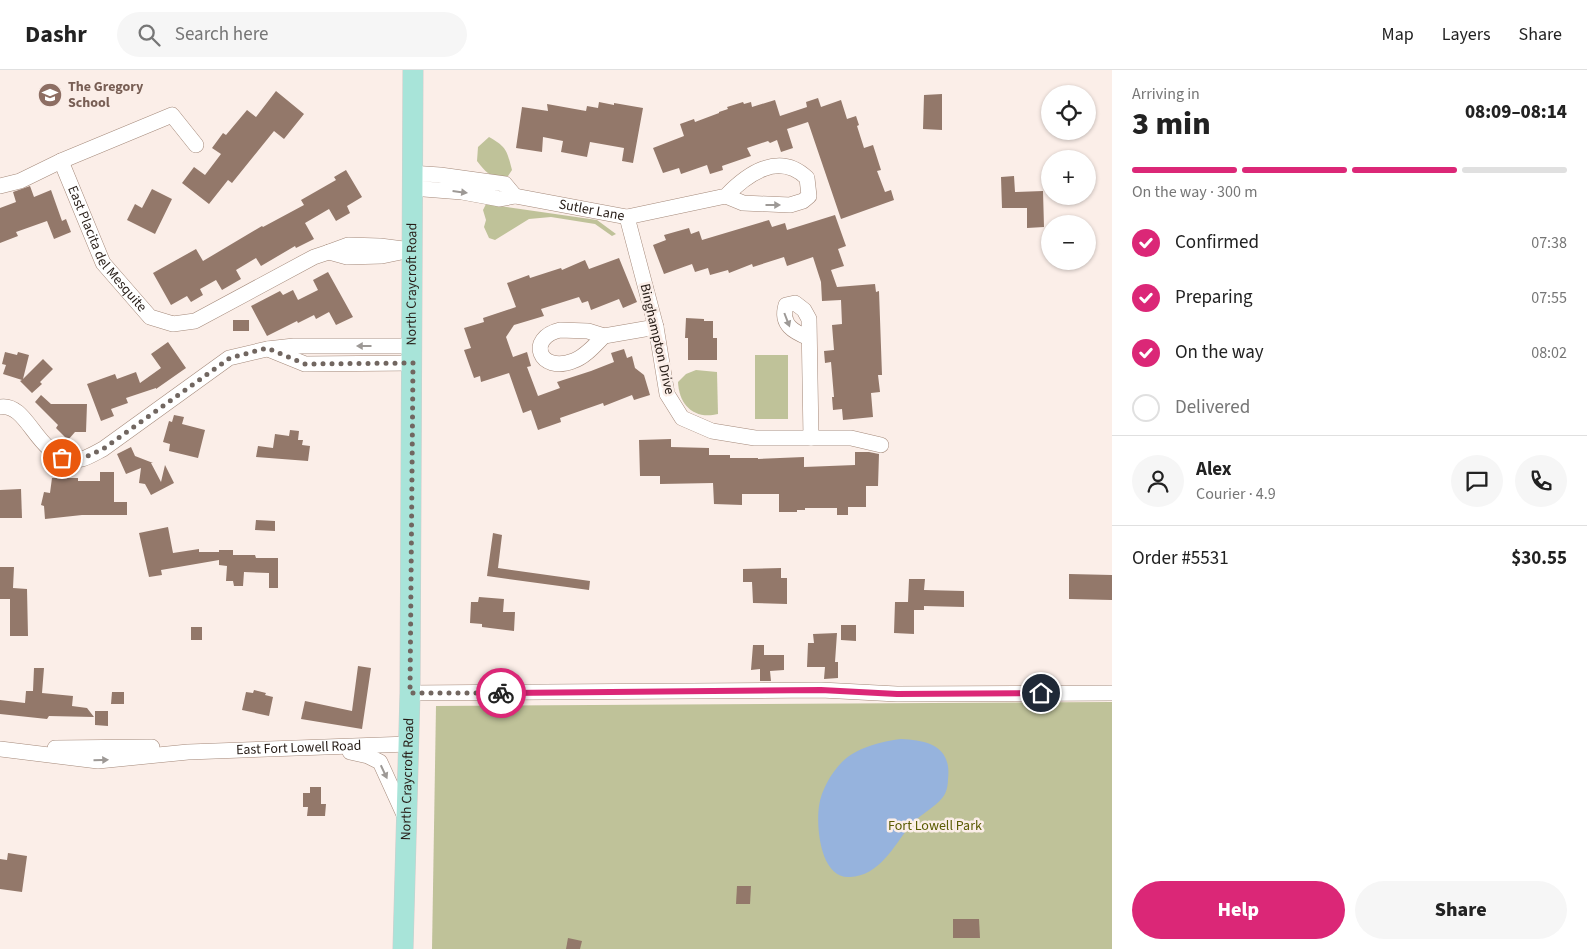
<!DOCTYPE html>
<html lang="en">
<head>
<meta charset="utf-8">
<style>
  :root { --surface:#fff; --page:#f6f6f6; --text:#222; --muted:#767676; --line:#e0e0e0; --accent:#db2777 }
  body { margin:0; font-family:"Source Sans 3",sans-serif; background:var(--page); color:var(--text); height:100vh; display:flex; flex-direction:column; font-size:19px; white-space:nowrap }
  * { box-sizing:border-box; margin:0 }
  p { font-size:16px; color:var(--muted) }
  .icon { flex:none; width:28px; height:28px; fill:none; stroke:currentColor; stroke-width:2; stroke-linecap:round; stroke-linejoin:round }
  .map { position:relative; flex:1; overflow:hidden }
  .sheet { display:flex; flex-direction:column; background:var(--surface); width:475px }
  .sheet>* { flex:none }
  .tools { position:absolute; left:1041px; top:15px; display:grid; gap:10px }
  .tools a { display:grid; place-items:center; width:55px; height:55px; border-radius:50%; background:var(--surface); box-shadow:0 1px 4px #0004; font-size:25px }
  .pin { position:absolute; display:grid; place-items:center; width:42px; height:42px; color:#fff; margin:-21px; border:2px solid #fff; border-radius:50%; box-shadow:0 1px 5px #0007 }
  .courier { position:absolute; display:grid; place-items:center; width:50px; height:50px; margin:-25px; border:4px solid #db2777; border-radius:50%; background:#fff; color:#222; box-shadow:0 1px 6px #0007 }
  .summary em { font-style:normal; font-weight:800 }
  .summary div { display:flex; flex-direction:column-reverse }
  .summary { display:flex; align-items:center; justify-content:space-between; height:85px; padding:0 20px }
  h1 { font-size:32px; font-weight:800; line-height:38px }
  .bar { display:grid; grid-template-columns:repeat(4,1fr); gap:8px 5px; align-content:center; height:60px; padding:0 20px }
  .bar i { height:6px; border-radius:4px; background:var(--line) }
  .bar .current { background:var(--accent) }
  .bar p { grid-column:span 4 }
  .line { display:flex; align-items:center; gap:12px; padding:0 20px; border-top:1px solid var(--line) }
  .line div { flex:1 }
  .round { display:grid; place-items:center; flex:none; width:52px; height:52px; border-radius:26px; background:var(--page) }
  ol { padding:0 20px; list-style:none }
  li { display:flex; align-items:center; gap:15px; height:55px }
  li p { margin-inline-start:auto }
  li .icon { padding:5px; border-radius:50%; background:var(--accent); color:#fff; stroke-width:4 }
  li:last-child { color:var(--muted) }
  li i { width:28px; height:28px; border:2px solid var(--line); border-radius:50% }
  .primary-button { display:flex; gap:10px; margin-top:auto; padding:10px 20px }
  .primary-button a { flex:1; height:58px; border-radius:30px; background:var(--accent); color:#fff; font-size:20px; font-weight:800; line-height:58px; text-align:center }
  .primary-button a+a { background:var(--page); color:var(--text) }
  header { display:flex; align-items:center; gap:30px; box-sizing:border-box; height:70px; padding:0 25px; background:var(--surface); border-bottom:1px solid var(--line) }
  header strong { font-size:24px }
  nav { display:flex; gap:28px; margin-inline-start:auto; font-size:18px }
  .search { width:350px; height:45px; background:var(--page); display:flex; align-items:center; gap:12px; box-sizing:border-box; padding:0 18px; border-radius:28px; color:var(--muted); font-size:19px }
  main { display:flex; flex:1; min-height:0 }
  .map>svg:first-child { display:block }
</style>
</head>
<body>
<header>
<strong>Dashr</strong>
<div class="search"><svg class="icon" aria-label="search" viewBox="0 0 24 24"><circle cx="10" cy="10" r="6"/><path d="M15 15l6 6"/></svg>Search here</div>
<nav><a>Map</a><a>Layers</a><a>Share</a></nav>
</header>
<main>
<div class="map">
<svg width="1112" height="879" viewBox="0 0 1112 879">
  <rect width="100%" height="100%" fill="#fbeee8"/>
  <g fill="#bfc299">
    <path d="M489,67C507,77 507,81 512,100L508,106C491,108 488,105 477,91L478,77Z"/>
    <path d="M486,134L597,150L616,164L612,166L595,154L551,147L529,149L495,170L489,168L484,157L486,150L483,140Z"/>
    <rect x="755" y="285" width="33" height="64"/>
    <path d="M696,300L717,302L718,344C694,350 679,335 678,312L686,304Z"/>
    <path d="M1112,632V879H432L436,636Z"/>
  </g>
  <path fill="#96b3dd" d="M901,669C927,670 952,676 948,709C948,714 947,722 943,727C934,739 918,745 909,757C894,776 879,806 850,807C820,809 816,756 819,736C821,721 831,703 842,692C856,678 882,671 901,669Z"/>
  <g fill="#93786a">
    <path d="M276,21L304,44L284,69L274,61L232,113L228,110L209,134L182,113L194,97L205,105L221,84L212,78L223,63L226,65L247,40L256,47Z"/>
    <path d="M942,24V60L923,59L924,25Z"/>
    <path d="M818,28L821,37L841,30L847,49L856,46L859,55L857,56L864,78L873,75L881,100L877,101L885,122L891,120L894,130L841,149L808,52L787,59L793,78L781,82L777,70L770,73L768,71L747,78L751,86L722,96L723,100L710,104L707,95L681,104L679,98L663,103L653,78L684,66L680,54L694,49L695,52L719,43V42L728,39L727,37L743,32L744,34L751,32L752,37L775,30L780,46L807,37L806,32Z"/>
    <path d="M599,32L614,35V33L643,38L633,93L622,91L624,78L590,72L587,87L561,82L563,71L543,67L542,82L516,78L522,37L548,41L547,34L586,41L587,36L598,38Z"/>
    <path d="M346,100L362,127L347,136L350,143L336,151L329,139L305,153L314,169L296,178L295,176L261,196L256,188L236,200L241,209L222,220L216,210L200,219L203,225L191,232L187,226L171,235L153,203L196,179L203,191L262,156L263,157L304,135L301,130L336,110L334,107Z"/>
    <path d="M1014,106L1015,122L1043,121L1044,157L1027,158V138H1002L1001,107Z"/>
    <path d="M30,116L34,127L51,120L62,151L66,149L71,162L54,169L47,151L16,162L18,166L0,173V138L16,132L13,122Z"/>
    <path d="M152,119L172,129L155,164L127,150L135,134L142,138Z"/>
    <path d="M835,145L846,176L838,179L844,196L831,200L837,217L875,214L876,222L879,221L882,305H878L880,322L871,323L873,347L843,350L842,339L833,340L832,327H834L831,292L825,293L824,281L834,280L832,255L842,254L841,230L822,231L821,212L813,187L787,196L784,187L753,197L752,194L729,203L728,200L710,205L708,198L695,202L692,194L664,204L653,175L666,170L664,165L689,158L691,164L699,161L702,170L769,150L772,157L785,153L787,160Z"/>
    <path d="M619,188L637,232L623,238L619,229L591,240L588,231L582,233L579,227L541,239L544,246L514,255L506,267L513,287L527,282L531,296L527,297L538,326L560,318L557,312L591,301L614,292L611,283L624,279L627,288L632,286L635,298L644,305L650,325L634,330L632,325L604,336L603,333L560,348L561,352L538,360L531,340L523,343L509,303L481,312L480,306L474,308L464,280L471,278L464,258L484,252L483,248L516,237L507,213L529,205L530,208L561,198L562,200L585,190L589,199Z"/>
    <path d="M328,202L353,247L336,255L329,242L316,249L314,245L298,253L297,251L267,266L251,236L280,221L283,225L293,220L298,230L318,220L313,210Z"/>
    <path d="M686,248L704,249V251H713V268H717V290H688V268H685Z"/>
    <rect x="233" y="250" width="16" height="11"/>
    <path d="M168,272L186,298L156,319V318L126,328L128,333L111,339L114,346L101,351L87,314L115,304L117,309L136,302L140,313L161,298L151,284Z"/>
    <path d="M5,282L17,285L18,282L29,285L23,309L43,289L53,299L40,312L42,314L32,323L20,311L22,310L3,304L6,295L2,294Z"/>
    <path d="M41,325L51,334H87L86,362H75L68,370L56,358L58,355L35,332Z"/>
    <path d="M174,345L184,347L182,354L205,360L198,388L169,381L170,374L163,372L169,351L172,352Z"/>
    <path d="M290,360L299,361L298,370H303L302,375L310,376L308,391L256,387L258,376L273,378L275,364L289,366Z"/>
    <path d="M671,369V377L709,378V385H730V388H758V389L804,387V397L855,395V382H869L879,384L878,416H866V437H848V445H837V438H805V440H797V442H779V424H742V435L714,434L713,413L660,414V406H640L639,370Z"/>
    <path d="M131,377L135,386L153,393H151L161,412L165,395L174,413L151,425L145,414L139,413L141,398L126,404L117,384Z"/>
    <path d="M100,402H114V432H127V445H82L45,449L44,436L41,435L44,422L50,423L52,408H78V411H100Z"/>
    <path d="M21,419L22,448H0V420Z"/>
    <path d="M256,450L275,451V461L255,460Z"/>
    <path d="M168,457L173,483L199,479V482H219V480H233V485H255L256,488H278V518H269V503L244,502L243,516H234L233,511H226L227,496L219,495V490L161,500L162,505L149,507L139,463Z"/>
    <path d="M493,463L502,465L498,498L590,511L589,520L487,506Z"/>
    <path d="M0,497H14L13,518L27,519L28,566H10V529H0Z"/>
    <path d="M781,498V508H787V534L753,533L752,512H743V499Z"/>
    <path d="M1069,504L1112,505V530L1069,529Z"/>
    <path d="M909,509H925L924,520L964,521V537L924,536V540H914V564L894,563L895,532H908Z"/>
    <path d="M479,527L504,529L503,542H515L514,561L482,557V554L470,553L471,532H478Z"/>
    <path d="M841,555H856V571L841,570Z"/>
    <rect x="191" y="557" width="11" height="13"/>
    <path d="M837,563L835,592H838V608L824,609L825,597H807L808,573H814L813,564Z"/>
    <path d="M753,575H764V585H784V600L770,601L771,611H760V599L751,600Z"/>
    <path d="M358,596L371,598L362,659L301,649L305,631L352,641Z"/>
    <path d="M34,598H44L42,623L73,626L72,636L87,638L94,647L49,646L47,649L0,644V630L25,633L26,621H33Z"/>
    <path d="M254,620L266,623L265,625L273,627L269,646L242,640L246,622L253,623Z"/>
    <path d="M112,622H124V634H111Z"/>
    <path d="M95,641H108V656L95,655Z"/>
    <path d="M310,717H321V734H326L325,746H307L308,737H303V723H310Z"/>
    <path d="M8,783L27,786L22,822L0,819V789L7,790Z"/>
    <path d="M737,816H751L750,834H736Z"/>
    <path d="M953,849H979L980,868H953Z"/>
    <path d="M568,868L582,871L580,879H566Z"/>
  </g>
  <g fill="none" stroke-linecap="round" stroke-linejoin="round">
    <g stroke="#a4897a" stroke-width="16">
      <g id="minor">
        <path id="s1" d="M61,91L103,193L150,247L173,254L195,251L314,187L329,182"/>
        <path d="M0,116L20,111L61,91L172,45L196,75"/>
        <path d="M411,118L462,122L500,129L515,126L505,114L440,105L411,103"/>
        <path id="s2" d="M515,126L627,147L726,126L743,133L790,135L803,131L809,126L807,108C779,81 747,104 726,126"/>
        <path d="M627,147L656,257L667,324L682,348L712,361L755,368H851L881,375"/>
        <path d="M348,175L380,176L411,180L382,186L347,187L329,182Z"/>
        <path d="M560,260L588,261L604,266C595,275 585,287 573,291C539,304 526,268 560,260Z"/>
        <path d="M604,266L656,257"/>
        <path d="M809,268C794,262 780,255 786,235L795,233L804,240L809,249L811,368"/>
        <path d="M268,279L305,294L413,293"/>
        <path d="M0,337C28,332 36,386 71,388C74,389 79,390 82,389C89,387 97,382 103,379L229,288L267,279L294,276H413"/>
        <path d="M410,623L821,620L897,624L1112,623"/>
        <path d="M55,678L152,677"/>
        <path id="s3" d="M0,679L98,691L188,682L409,674"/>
        <path d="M350,682L368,686L380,692L405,747"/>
      </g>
    </g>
    <g stroke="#cfcdcc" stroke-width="21">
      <g id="major">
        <path id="s4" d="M403,879L410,623L413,0"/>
      </g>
    </g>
    <use href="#minor" stroke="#fff" stroke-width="15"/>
    <use href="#major" stroke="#a8e4d9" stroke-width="20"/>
  </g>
  <defs><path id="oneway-solid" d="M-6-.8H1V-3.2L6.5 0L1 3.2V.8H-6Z" transform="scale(1.25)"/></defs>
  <g fill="#9d9996">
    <use href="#oneway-solid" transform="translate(460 122) rotate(7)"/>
    <use href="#oneway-solid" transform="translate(773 135)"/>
    <use href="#oneway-solid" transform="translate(787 250) rotate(69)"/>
    <use href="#oneway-solid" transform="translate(364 276) rotate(-180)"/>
    <use href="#oneway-solid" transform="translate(101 690) rotate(-2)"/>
    <use href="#oneway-solid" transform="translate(384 702) rotate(65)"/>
  </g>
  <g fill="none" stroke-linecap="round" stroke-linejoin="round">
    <path stroke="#716660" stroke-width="5" stroke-dasharray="0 9" d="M62,388L81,389L103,379L230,288L267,278L305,294L413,293L410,623H501"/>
    <path stroke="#db2777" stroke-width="6" d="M501,623L821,620L897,624L1041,623"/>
  </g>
  <defs>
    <g id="school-disc" transform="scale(1.25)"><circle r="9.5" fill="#8d6e63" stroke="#fbeee8"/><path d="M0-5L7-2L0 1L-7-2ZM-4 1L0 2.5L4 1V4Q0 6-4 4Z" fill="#fff"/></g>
  </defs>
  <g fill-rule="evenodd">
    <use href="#school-disc" x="50" y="25"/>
  </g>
  <g text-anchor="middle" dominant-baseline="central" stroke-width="5" stroke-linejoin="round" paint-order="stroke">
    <g font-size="14" font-weight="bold" fill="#785e54" stroke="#fbeee8" text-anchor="start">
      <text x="68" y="17">The Gregory<tspan x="68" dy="16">School</tspan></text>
    </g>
    <g font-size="14" fill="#261c16" stroke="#fbeee8">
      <text stroke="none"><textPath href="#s2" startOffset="78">Sutler Lane</textPath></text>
      <text stroke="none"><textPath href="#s1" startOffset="100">East Placita del Mesquite</textPath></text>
      <text stroke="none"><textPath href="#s4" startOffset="665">North Craycroft Road</textPath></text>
      <text transform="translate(657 269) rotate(77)">Binghampton Drive</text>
      <text stroke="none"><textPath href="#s3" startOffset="300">East Fort Lowell Road</textPath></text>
      <text stroke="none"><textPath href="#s4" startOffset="170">North Craycroft Road</textPath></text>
    </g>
    <g font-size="14" fill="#5b5c04" stroke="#fbeee8">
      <text x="935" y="756">Fort Lowell Park</text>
    </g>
  </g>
</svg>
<div class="tools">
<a><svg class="icon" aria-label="locate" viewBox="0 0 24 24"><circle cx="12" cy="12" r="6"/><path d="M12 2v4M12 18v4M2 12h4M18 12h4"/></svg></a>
<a>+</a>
<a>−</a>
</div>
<div class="pin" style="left:62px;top:388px;background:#ea580c"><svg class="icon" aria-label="bag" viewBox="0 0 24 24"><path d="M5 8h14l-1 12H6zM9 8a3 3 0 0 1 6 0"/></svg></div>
<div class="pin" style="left:1041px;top:623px;background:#1f2937"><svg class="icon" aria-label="home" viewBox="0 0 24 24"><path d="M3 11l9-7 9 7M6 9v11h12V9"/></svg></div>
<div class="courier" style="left:501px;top:623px"><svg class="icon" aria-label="bike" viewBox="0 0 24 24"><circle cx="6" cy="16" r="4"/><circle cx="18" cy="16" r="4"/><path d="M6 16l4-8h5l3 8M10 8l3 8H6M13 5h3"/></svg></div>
</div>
<section class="sheet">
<div class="summary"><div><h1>3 min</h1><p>Arriving in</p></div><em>08:09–08:14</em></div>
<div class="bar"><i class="current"></i><i class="current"></i><i class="current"></i><i></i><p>On the way · 300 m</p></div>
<ol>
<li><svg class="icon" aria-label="check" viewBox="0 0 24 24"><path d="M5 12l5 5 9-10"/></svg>Confirmed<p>07:38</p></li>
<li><svg class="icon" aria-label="check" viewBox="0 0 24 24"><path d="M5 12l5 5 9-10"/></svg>Preparing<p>07:55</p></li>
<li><svg class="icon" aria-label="check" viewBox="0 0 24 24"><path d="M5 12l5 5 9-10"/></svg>On the way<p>08:02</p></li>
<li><i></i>Delivered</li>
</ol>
<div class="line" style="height:90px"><a class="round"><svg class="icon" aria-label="person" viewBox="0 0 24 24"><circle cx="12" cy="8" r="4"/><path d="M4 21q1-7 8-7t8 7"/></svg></a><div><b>Alex</b><p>Courier · 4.9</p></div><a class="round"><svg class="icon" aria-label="chat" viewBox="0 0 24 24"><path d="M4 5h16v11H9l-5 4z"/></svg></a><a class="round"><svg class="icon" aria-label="phone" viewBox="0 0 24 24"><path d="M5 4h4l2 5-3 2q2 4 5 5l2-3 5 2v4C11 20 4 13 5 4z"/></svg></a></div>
<div class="line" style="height:65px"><div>Order #5531</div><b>$30.55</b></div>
<div class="primary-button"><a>Help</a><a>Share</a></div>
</section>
</main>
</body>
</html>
